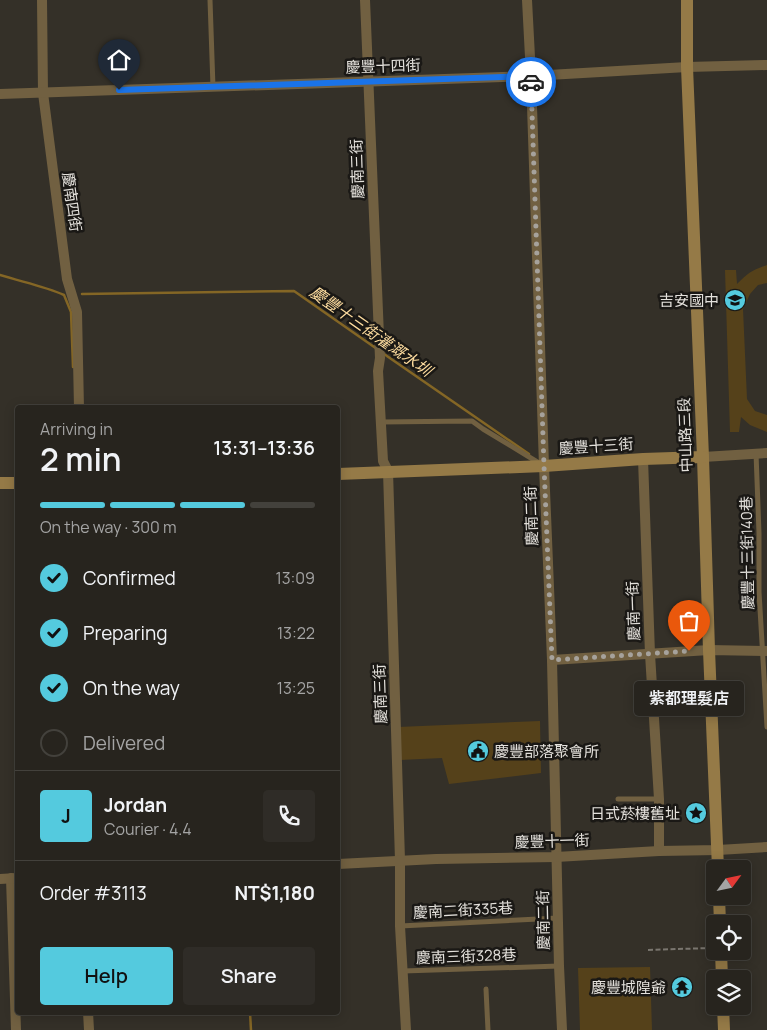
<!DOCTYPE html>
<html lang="en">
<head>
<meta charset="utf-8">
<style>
  :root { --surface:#27241e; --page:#2f2c27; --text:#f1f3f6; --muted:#a4a4a4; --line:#43413c; --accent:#54cade }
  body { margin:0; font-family:Manrope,"Noto Sans TC",sans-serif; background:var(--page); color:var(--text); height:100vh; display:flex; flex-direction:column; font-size:19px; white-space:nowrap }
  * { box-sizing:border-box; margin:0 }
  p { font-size:16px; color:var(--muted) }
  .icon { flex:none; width:28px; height:28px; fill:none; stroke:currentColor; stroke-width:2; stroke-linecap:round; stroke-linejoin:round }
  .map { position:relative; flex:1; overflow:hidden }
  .sheet { position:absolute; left:15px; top:405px; width:325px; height:610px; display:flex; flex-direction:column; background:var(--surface); border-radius:5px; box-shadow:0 2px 12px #0003,0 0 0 1px var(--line) }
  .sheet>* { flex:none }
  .needle { width:32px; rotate:57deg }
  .controls { position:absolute; left:706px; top:860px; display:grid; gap:10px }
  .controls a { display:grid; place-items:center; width:45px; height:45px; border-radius:5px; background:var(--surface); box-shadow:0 2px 12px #0003,0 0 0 1px var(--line); font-size:25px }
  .pin { position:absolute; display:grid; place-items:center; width:42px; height:42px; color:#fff; margin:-51px -21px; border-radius:50% 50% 50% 0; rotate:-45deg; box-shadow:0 0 5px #0007 }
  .pin .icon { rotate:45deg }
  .courier { position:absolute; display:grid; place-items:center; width:50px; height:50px; margin:-25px; border:4px solid #1a73e8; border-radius:50%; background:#fff; color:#222; box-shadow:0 1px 6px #0007 }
  .bubble { position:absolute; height:35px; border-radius:5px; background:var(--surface); box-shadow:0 2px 12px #0003,0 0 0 1px var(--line); font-size:16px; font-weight:600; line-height:35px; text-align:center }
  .overview em { font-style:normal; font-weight:600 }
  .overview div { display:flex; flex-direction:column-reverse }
  .overview { display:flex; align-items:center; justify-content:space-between; height:85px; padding:0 25px }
  h1 { font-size:32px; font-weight:600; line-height:38px }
  .bar { display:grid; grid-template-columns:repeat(4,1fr); gap:8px 5px; align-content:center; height:60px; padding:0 25px }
  .bar i { height:6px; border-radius:4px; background:var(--line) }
  .bar .current { background:var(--accent) }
  .bar p { grid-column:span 4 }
  .line { display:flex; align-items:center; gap:12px; padding:0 25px; border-top:1px solid var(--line) }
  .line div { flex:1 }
  .round { display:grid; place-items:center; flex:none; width:52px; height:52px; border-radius:5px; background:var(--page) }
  ol { padding:0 25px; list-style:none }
  li { display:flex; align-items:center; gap:15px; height:55px }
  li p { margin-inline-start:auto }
  li .icon { padding:5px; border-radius:50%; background:var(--accent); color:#111; stroke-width:4 }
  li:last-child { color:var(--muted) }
  li i { width:28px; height:28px; border:2px solid var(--line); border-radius:50% }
  .primary-button { display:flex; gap:10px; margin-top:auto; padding:10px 25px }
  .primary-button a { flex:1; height:58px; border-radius:5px; background:var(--accent); color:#111; font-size:20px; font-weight:600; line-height:58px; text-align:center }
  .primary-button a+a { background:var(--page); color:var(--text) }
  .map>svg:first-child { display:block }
</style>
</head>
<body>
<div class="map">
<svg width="767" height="1030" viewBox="0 0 767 1030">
  <rect width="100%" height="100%" fill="#343028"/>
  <g fill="#55411a">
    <path d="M767,265V283L758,285L750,294L743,309L747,399L755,411L767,415V432L750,425L741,417L739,432H730L725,270H736L737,284C748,273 752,270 767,265Z"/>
    <path d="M540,721L541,773L449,784L442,758L400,760L398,727Z"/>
    <path d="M650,967L652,1030H580L578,968Z"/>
  </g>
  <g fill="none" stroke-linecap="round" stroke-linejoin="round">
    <g stroke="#846625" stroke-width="2.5">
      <path d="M0,275C22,282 44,286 64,295L71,312L73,367"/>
      <path d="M82,294L294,291L377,349"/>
      <path d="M384,354L529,454"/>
      <path d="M250,1012L251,1030"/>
    </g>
    <path stroke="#7a766f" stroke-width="2" stroke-dasharray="5 2.5" stroke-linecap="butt" d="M648,950L710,948"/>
    <g stroke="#716041" stroke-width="5">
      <path d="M210,0L213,87"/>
      <path d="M381,422L472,421L483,429L539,463"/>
      <path d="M756,453L759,533V592L767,727"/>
      <path d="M618,799H659"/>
      <path d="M400,926L558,918"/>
      <path d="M403,971L559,966"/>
      <path d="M486,989L488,1030"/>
    </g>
    <g stroke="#716041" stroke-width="10">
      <path d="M42,0L43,93L67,279L77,312L79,408"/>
      <path d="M365,0L379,336L380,358L378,371L383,461L388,471L400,860V926L406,1030"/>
      <path d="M527,0L531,76L544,466L552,660L559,966L562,1030"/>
      <path d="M0,94L531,76L687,67L767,65"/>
      <path d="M703,457L767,453"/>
      <path d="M643,459L650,654L659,799V851"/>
      <path d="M552,660L709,650L767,651"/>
      <path d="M338,864L436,859L556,857L659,851L718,850L767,847"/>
      <path d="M11,878L16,1030"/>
      <path d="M0,879L17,878"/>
      <path d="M88,1012L89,1030"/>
    </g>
    <g stroke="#957a47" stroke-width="12">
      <path d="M687,0V67L703,457L709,650L718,869"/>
      <path d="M338,474L544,466L643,459L703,457"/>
      <path d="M0,483H18"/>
      <path d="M719,896L720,924"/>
      <path d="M721,951L722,979"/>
      <path d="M723,1006L724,1030"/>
    </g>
  </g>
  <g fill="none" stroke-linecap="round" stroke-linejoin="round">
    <path stroke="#a6a29c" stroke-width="5" stroke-dasharray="0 9" d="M531,82L544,466L552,660L689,651"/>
    <path stroke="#1a73e8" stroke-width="6" d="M119,90L531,76V82"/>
  </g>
  <defs>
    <g id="school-disc" transform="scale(1.125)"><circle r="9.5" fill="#54cade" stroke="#1a1815"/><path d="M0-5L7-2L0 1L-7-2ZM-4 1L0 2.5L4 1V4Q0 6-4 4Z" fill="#111"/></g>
    <g id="civic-disc" transform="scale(1.125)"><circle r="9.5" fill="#54cade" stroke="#1a1815"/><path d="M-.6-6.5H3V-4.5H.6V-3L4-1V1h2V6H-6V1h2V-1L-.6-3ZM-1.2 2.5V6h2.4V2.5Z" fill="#111"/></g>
    <g id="sight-disc" transform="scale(1.125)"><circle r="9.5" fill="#54cade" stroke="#1a1815"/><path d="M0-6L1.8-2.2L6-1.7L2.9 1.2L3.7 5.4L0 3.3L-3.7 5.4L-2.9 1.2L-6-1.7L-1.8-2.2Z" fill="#111"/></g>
    <g id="temple-disc" transform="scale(1.125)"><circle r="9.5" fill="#54cade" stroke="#1a1815"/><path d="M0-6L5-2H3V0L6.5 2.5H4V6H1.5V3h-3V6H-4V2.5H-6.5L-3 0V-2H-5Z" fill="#111"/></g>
  </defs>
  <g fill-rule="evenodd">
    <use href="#school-disc" x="735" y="300"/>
    <use href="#civic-disc" x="478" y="751"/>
    <use href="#sight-disc" x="696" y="813"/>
    <use href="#temple-disc" x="682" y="987"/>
  </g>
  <g text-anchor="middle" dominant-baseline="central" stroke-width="5" stroke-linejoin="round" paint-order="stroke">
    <g font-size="15" fill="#e3e0db" stroke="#1a1815">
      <text transform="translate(383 66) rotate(-2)">慶豐十四街</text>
      <text transform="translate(357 169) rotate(-92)">慶南三街</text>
      <text transform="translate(72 202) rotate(82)">慶南四街</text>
      <text transform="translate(685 435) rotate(-92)">中山路三段</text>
      <text transform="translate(596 446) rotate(-4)">慶豐十三街</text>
      <text transform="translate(531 516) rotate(-92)">慶南二街</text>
      <text transform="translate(747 553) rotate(-91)">慶豐十三街140巷</text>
      <text transform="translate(633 611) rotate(-92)">慶南一街</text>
      <text transform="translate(380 694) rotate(-92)">慶南三街</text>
      <text transform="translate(552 841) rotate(-2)">慶豐十一街</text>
      <text transform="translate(463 910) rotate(-3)">慶南二街335巷</text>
      <text transform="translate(543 920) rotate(-91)">慶南二街</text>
      <text transform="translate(466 956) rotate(-2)">慶南三街328巷</text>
    </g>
    <g font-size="15" fill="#e3e0db" stroke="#1a1815" text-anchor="end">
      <text x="719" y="300">吉安國中</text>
      <text x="494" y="751" text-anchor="start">慶豐部落聚會所</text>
      <text x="680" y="813">日式菸樓舊址</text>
      <text x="666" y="987">慶豐城隍爺</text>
    </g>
    <g font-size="16" font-style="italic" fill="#fddc9f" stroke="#1a1815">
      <text transform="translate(371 331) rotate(35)">慶豐十三街灌溉水圳</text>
    </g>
  </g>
</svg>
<div class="controls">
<a><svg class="needle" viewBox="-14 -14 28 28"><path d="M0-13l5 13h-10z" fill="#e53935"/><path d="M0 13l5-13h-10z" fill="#a4a4a4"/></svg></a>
<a><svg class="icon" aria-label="locate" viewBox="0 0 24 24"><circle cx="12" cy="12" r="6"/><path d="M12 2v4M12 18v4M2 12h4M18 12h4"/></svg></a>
<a><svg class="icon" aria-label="layers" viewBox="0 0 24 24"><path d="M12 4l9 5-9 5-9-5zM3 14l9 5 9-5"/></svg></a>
</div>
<div class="pin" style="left:689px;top:651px;background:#ea580c"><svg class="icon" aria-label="bag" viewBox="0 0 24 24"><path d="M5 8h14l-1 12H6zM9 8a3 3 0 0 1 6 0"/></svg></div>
<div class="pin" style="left:119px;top:90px;background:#1f2937"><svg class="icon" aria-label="home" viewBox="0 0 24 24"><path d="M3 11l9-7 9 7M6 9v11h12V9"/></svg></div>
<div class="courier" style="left:531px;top:82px"><svg class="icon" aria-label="car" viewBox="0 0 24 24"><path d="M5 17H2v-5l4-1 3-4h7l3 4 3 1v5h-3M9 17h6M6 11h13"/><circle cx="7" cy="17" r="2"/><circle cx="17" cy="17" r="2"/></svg></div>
<div class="bubble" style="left:634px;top:681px;width:110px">紫都理髮店</div>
<section class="sheet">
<div class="overview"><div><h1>2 min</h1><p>Arriving in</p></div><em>13:31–13:36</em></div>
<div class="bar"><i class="current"></i><i class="current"></i><i class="current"></i><i></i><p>On the way · 300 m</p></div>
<ol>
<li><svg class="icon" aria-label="check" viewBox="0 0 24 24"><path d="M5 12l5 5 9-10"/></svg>Confirmed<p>13:09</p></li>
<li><svg class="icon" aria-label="check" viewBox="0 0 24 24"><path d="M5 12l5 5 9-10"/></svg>Preparing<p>13:22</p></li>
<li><svg class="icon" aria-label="check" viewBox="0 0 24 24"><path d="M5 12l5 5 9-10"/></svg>On the way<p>13:25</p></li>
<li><i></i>Delivered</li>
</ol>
<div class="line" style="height:90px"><b class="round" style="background:var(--accent);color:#111">J</b><div><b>Jordan</b><p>Courier · 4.4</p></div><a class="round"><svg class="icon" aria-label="phone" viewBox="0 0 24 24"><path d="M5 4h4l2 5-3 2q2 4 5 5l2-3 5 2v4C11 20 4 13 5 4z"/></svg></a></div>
<div class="line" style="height:65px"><div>Order #3113</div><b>NT$1,180</b></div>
<div class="primary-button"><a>Help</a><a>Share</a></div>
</section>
</div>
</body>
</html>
